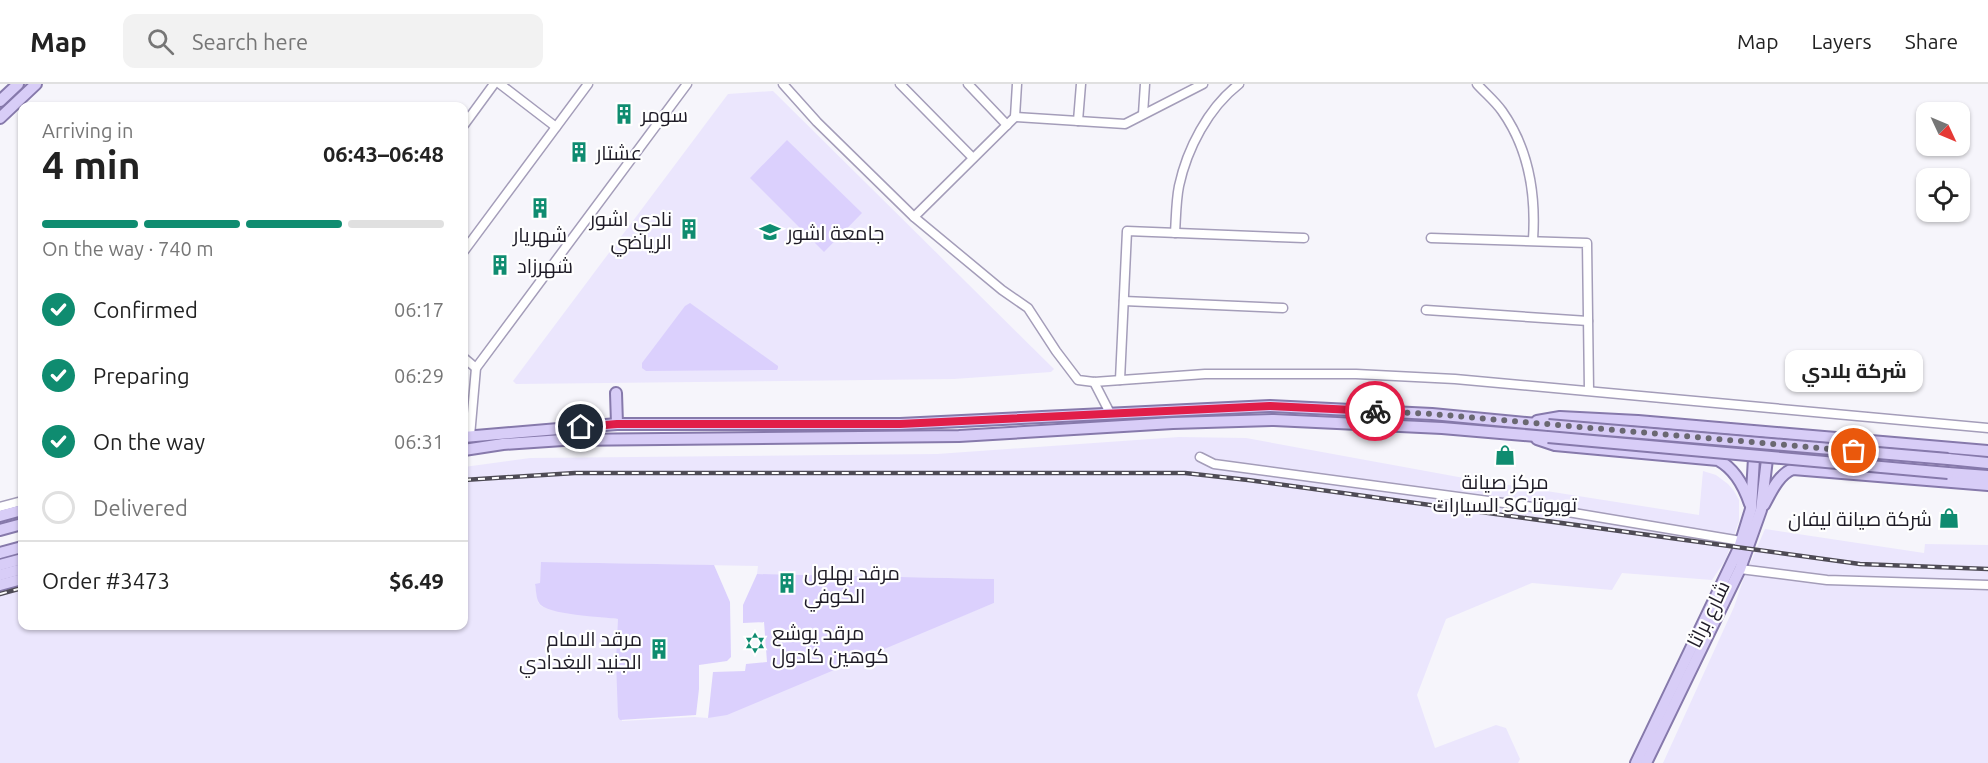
<!DOCTYPE html>
<html lang="en">
<head>
<meta charset="utf-8">
<style>
  :root { --surface:#fff; --page:#f2f2f2; --text:#222; --muted:#767676; --line:#e0e0e0; --accent:#0f8c70 }
  body { margin:0; font-family:Ubuntu,Cairo,sans-serif; background:var(--page); color:var(--text); height:100vh; display:flex; flex-direction:column; font-size:22px; white-space:nowrap }
  * { box-sizing:border-box; margin:0 }
  p { font-size:20px; color:var(--muted) }
  .icon { flex:none; width:33px; height:33px; fill:none; stroke:currentColor; stroke-width:2; stroke-linecap:round; stroke-linejoin:round }
  .map { position:relative; flex:1; overflow:hidden }
  .panel { position:absolute; left:18px; top:18px; width:450px; height:528px; display:flex; flex-direction:column; background:var(--surface); border-radius:12px; box-shadow:0 2px 4px #0004 }
  .panel>* { flex:none }
  .needle { width:39px; rotate:134deg }
  .fabs { position:absolute; left:1916px; top:18px; display:grid; gap:12px }
  .fabs a { display:grid; place-items:center; width:54px; height:54px; border-radius:12px; background:var(--surface); box-shadow:0 2px 4px #0004; font-size:30px }
  .pin { position:absolute; display:grid; place-items:center; width:51px; height:51px; color:#fff; margin:-26px; border:3px solid #fff; border-radius:50%; box-shadow:0 2px 6px #0007 }
  .courier { position:absolute; display:grid; place-items:center; width:60px; height:60px; margin:-30px; border:4px solid #e11d48; border-radius:50%; background:#fff; color:#222; box-shadow:0 2px 8px #0007 }
  .bubble { position:absolute; height:42px; border-radius:12px; background:var(--surface); box-shadow:0 2px 4px #0004; font-size:20px; font-weight:700; line-height:42px; text-align:center }
  .headline em { font-style:normal; font-weight:700 }
  .headline div { display:flex; flex-direction:column-reverse }
  .headline { display:flex; align-items:center; justify-content:space-between; height:102px; padding:0 24px }
  h1 { font-size:39px; font-weight:700; line-height:45px }
  .bar { display:grid; grid-template-columns:repeat(4,1fr); gap:9px 6px; align-content:center; height:72px; padding:0 24px }
  .bar i { height:8px; border-radius:4px; background:var(--line) }
  .bar .on { background:var(--accent) }
  .bar p { grid-column:span 4 }
  .line { display:flex; align-items:center; gap:15px; padding:0 24px; border-top:2px solid var(--line) }
  .line div { flex:1 }
  ol { padding:0 24px; list-style:none }
  li { display:flex; align-items:center; gap:18px; height:66px }
  li p { margin-inline-start:auto }
  li .icon { padding:6px; border-radius:50%; background:var(--accent); color:#fff; stroke-width:4 }
  li:last-child { color:var(--muted) }
  li i { width:33px; height:33px; border:3px solid var(--line); border-radius:50% }
  header { display:flex; align-items:center; gap:36px; box-sizing:border-box; height:84px; padding:0 30px; background:var(--surface); border-bottom:2px solid var(--line) }
  header strong { font-size:28px }
  nav { display:flex; gap:33px; margin-inline-start:auto; font-size:21px }
  .search { width:420px; height:54px; background:var(--page); display:flex; align-items:center; gap:15px; box-sizing:border-box; padding:0 21px; border-radius:12px; color:var(--muted); font-size:22px }
  .map>svg:first-child { display:block }
</style>
</head>
<body>
<header>
<strong>Map</strong>
<div class="search"><svg class="icon" aria-label="search" viewBox="0 0 24 24"><circle cx="10" cy="10" r="6"/><path d="M15 15l6 6"/></svg>Search here</div>
<nav><a>Map</a><a>Layers</a><a>Share</a></nav>
</header>
<div class="map">
<svg width="1988" height="679" viewBox="0 0 1988 679">
  <rect width="100%" height="100%" fill="#f6f5fb"/>
  <g fill="#ebe6fd" fill-rule="evenodd">
    <path d="M773,7L1054,285L1051,288L954,295L516,300L513,297L728,10Z"/>
    <path d="M1179,353L1246,354L1464,394L1699,431L1703,387L1716,391L1728,400L1734,407L1739,416V437L1726,475L1712,496L1622,489L1612,506L1532,499L1446,535L1417,611L1435,664L1496,641L1506,644L1520,675L1518,679H0V497L22,491V542H464V383L530,374L937,370ZM542,478L758,482L757,490L994,495V519L708,634L694,633L622,637L618,535L570,529L541,522L538,518L535,500H540Z"/>
    <path d="M1765,445L1924,469L1925,460L1988,461V679H1663L1734,523L1743,496Z"/>
  </g>
  <g fill="#dbd0fd">
    <path d="M787,56L862,129L824,168L750,94Z"/>
    <path d="M690,219L778,282V284L777,286L646,287L642,284V279L685,222Z"/>
    <path d="M541,478L714,481L730,518L731,573L727,577L699,581V605L696,631L620,636L618,633L616,577L618,535C604,533 546,531 539,519C536,514 536,505 535,500L540,499Z"/>
    <path d="M757,490L994,495V519L727,631L708,634L713,588L745,587L746,580L767,578L764,538L743,539V521Z"/>
  </g>
  <g fill="none" stroke-linecap="round" stroke-linejoin="round">
    <g stroke="#a49db9" stroke-width="11">
      <g id="minor">
        <path d="M500,0L556,43"/>
        <path d="M783,0L817,38L914,133L1002,206L1028,224L1056,267L1078,296L1094,298L1205,290H1356L1455,295L1988,344"/>
        <path d="M900,0L973,74"/>
        <path d="M968,0L1007,41"/>
        <path d="M1477,0C1485,9 1495,17 1502,27C1529,65 1536,111 1533,156"/>
        <path d="M1143,30L1145,0"/>
        <path d="M1015,33L1125,40L1203,0"/>
        <path d="M1078,37L1081,0"/>
        <path d="M464,41L494,0"/>
        <path d="M914,133L1015,33L1017,0"/>
        <path d="M1175,149C1176,134 1176,117 1179,102C1187,65 1208,24 1239,0"/>
        <path d="M1431,154L1587,159L1589,306"/>
        <path d="M464,167L588,0"/>
        <path d="M1124,217L1283,224"/>
        <path d="M1426,226L1588,237"/>
        <path d="M464,274L476,284"/>
        <path d="M1120,296L1127,147L1304,154"/>
        <path d="M1094,298L1110,329"/>
        <path d="M470,352L476,284L687,0"/>
        <path d="M1200,373L1214,380L1556,426L1741,457"/>
        <path d="M0,423L22,417"/>
        <path d="M1740,485L1827,496L1988,501"/>
      </g>
    </g>
    <g stroke="#8679ab" stroke-width="14">
      <g id="major">
        <path d="M0,17L18,0"/>
        <path d="M0,34L36,0"/>
        <path d="M616,309L617,340"/>
        <path d="M1537,337L1560,333L1638,337L1988,367"/>
        <path d="M464,353L617,340H900L1270,322L1432,330L1548,341"/>
        <path d="M1537,355L1555,361L1718,376C1735,385 1744,402 1750,420"/>
        <path d="M464,366L503,360L563,356L959,352L1173,339L1274,336L1442,344L1548,353"/>
        <path d="M1948,375L1988,379"/>
        <path d="M1948,389L1988,392"/>
        <path d="M1764,421C1771,408 1779,390 1793,385L1988,401"/>
        <path d="M0,432L22,426"/>
        <path d="M0,446L22,440"/>
        <path d="M0,469L22,463"/>
        <path d="M0,481L22,475"/>
        <path d="M0,491L22,485"/>
        <path d="M0,501L22,495"/>
        <path d="M1636,679L1739,464L1751,425L1754,374"/>
        <path d="M1646,679L1740,485L1761,426L1767,375"/>
      </g>
    </g>
    <use href="#minor" stroke="#fff" stroke-width="8"/>
    <use href="#major" stroke="#d8cdf7" stroke-width="10"/>
    <g stroke="#4e4b55" stroke-width="4.5">
      <g id="rail">
        <path d="M464,396L575,389H1185L1248,396L1860,480L1988,485"/>
        <path d="M0,510L22,504"/>
      </g>
    </g>
    <use href="#rail" stroke="#fff" stroke-width="2" stroke-dasharray="7" stroke-linecap="butt"/>
    <g stroke="#8679ab" stroke-width="14" stroke-linecap="butt">
      <g id="major-bridge">
        <path d="M1548,341L1948,375"/>
        <path d="M1548,353L1948,389"/>
      </g>
    </g>
    <use href="#major-bridge" stroke="#d8cdf7" stroke-width="10"/>
  </g>
  <g fill="none" stroke-linecap="round" stroke-linejoin="round">
    <path stroke="#6a6871" stroke-width="6" stroke-dasharray="0 10.8" d="M1375,327L1432,330L1854,367"/>
    <path stroke="#e11d48" stroke-width="8" d="M581,343L617,340H900L1270,322L1375,327"/>
  </g>
  <defs>
    <g id="building-bare" transform="scale(1.62)"><path d="M-4-6H4V6H1V3H-1V6H-4ZM-2.5-4.3h1.7v1.8h-1.7ZM.8-4.3h1.7v1.8H.8ZM-2.5-1h1.7V.8h-1.7ZM.8-1h1.7V.8H.8Z" fill="#0f8c70" stroke="#fff" stroke-width="2.5" paint-order="stroke"/></g>
    <g id="university-bare" transform="scale(1.62)"><path d="M0-5L7-2L0 1L-7-2ZM-4 1L0 2.5L4 1V4Q0 6-4 4Z" fill="#0f8c70" stroke="#fff" stroke-width="2.5" paint-order="stroke"/></g>
    <g id="shop-bare" transform="scale(1.62)"><path d="M-5-2.5h2.3a2.7 3.5 0 0 1 5.4 0H5L5.5 6h-11ZM-1.5-2.5h3a1.5 2.3 0 0 0-3 0Z" fill="#0f8c70" stroke="#fff" stroke-width="2.5" paint-order="stroke"/></g>
    <g id="synagogue-bare" transform="scale(1.62)"><path d="M0-6.5L5.6 3.2H-5.6ZM0 6.5L5.6-3.2H-5.6Z" fill="#0f8c70" stroke="#fff" stroke-width="2.5" paint-order="stroke"/></g>
  </defs>
  <g fill-rule="evenodd">
    <use href="#building-bare" x="624" y="30"/>
    <use href="#building-bare" x="579" y="68"/>
    <use href="#building-bare" x="540" y="124"/>
    <use href="#building-bare" x="689" y="145"/>
    <use href="#university-bare" x="770" y="148"/>
    <use href="#building-bare" x="500" y="181"/>
    <use href="#shop-bare" x="1505" y="371"/>
    <use href="#shop-bare" x="1949" y="434"/>
    <use href="#building-bare" x="787" y="499"/>
    <use href="#synagogue-bare" x="755" y="559"/>
    <use href="#building-bare" x="659" y="565"/>
  </g>
  <g text-anchor="middle" dominant-baseline="central" stroke-width="4.5" stroke-linejoin="round" paint-order="stroke">
    <g font-size="20" fill="#1f1c27" stroke="#fff" text-anchor="start">
      <text x="641" y="30">سومر</text>
      <text x="596" y="68">عشتار</text>
      <text x="672" y="134" text-anchor="end">نادي اشور<tspan x="672" dy="23">الرياضي</tspan></text>
      <text x="787" y="148">جامعة اشور</text>
      <text x="540" y="150" text-anchor="middle">شهريار</text>
      <text x="517" y="181">شهرزاد</text>
      <text x="1505" y="397" text-anchor="middle">مركز صيانة<tspan x="1505" dy="23">السيارات SG تويوتا</tspan></text>
      <text x="1932" y="434" text-anchor="end">شركة صيانة ليفان</text>
      <text x="804" y="488">مرقد بهلول<tspan x="804" dy="23">الكوفي</tspan></text>
      <text x="772" y="548">مرقد يوشع<tspan x="772" dy="23">كوهين كادول</tspan></text>
      <text x="642" y="554" text-anchor="end">مرقد الامام<tspan x="642" dy="23">الجنيد البغدادي</tspan></text>
    </g>
    <g font-size="20" fill="#1f1c27" stroke="#fff">
      <text transform="translate(1708 530) rotate(-64)">شارع براثا</text>
    </g>
  </g>
</svg>
<div class="fabs">
<a><svg class="needle" viewBox="-14 -14 28 28"><path d="M0-13l5 13h-10z" fill="#e53935"/><path d="M0 13l5-13h-10z" fill="#767676"/></svg></a>
<a><svg class="icon" aria-label="locate" viewBox="0 0 24 24"><circle cx="12" cy="12" r="6"/><path d="M12 2v4M12 18v4M2 12h4M18 12h4"/></svg></a>
</div>
<div class="pin" style="left:1854px;top:367px;background:#ea580c"><svg class="icon" aria-label="bag" viewBox="0 0 24 24"><path d="M5 8h14l-1 12H6zM9 8a3 3 0 0 1 6 0"/></svg></div>
<div class="pin" style="left:581px;top:343px;background:#1f2937"><svg class="icon" aria-label="home" viewBox="0 0 24 24"><path d="M3 11l9-7 9 7M6 9v11h12V9"/></svg></div>
<div class="courier" style="left:1375px;top:327px"><svg class="icon" aria-label="bike" viewBox="0 0 24 24"><circle cx="6" cy="16" r="4"/><circle cx="18" cy="16" r="4"/><path d="M6 16l4-8h5l3 8M10 8l3 8H6M13 5h3"/></svg></div>
<div class="bubble" style="left:1785px;top:266px;width:138px">شركة بلادي</div>
<section class="panel">
<div class="headline"><div><h1>4 min</h1><p>Arriving in</p></div><em>06:43–06:48</em></div>
<div class="bar"><i class="on"></i><i class="on"></i><i class="on"></i><i></i><p>On the way · 740 m</p></div>
<ol>
<li><svg class="icon" aria-label="check" viewBox="0 0 24 24"><path d="M5 12l5 5 9-10"/></svg>Confirmed<p>06:17</p></li>
<li><svg class="icon" aria-label="check" viewBox="0 0 24 24"><path d="M5 12l5 5 9-10"/></svg>Preparing<p>06:29</p></li>
<li><svg class="icon" aria-label="check" viewBox="0 0 24 24"><path d="M5 12l5 5 9-10"/></svg>On the way<p>06:31</p></li>
<li><i></i>Delivered</li>
</ol>
<div class="line" style="height:78px"><div>Order #3473</div><b>$6.49</b></div>
</section>
</div>
</body>
</html>
